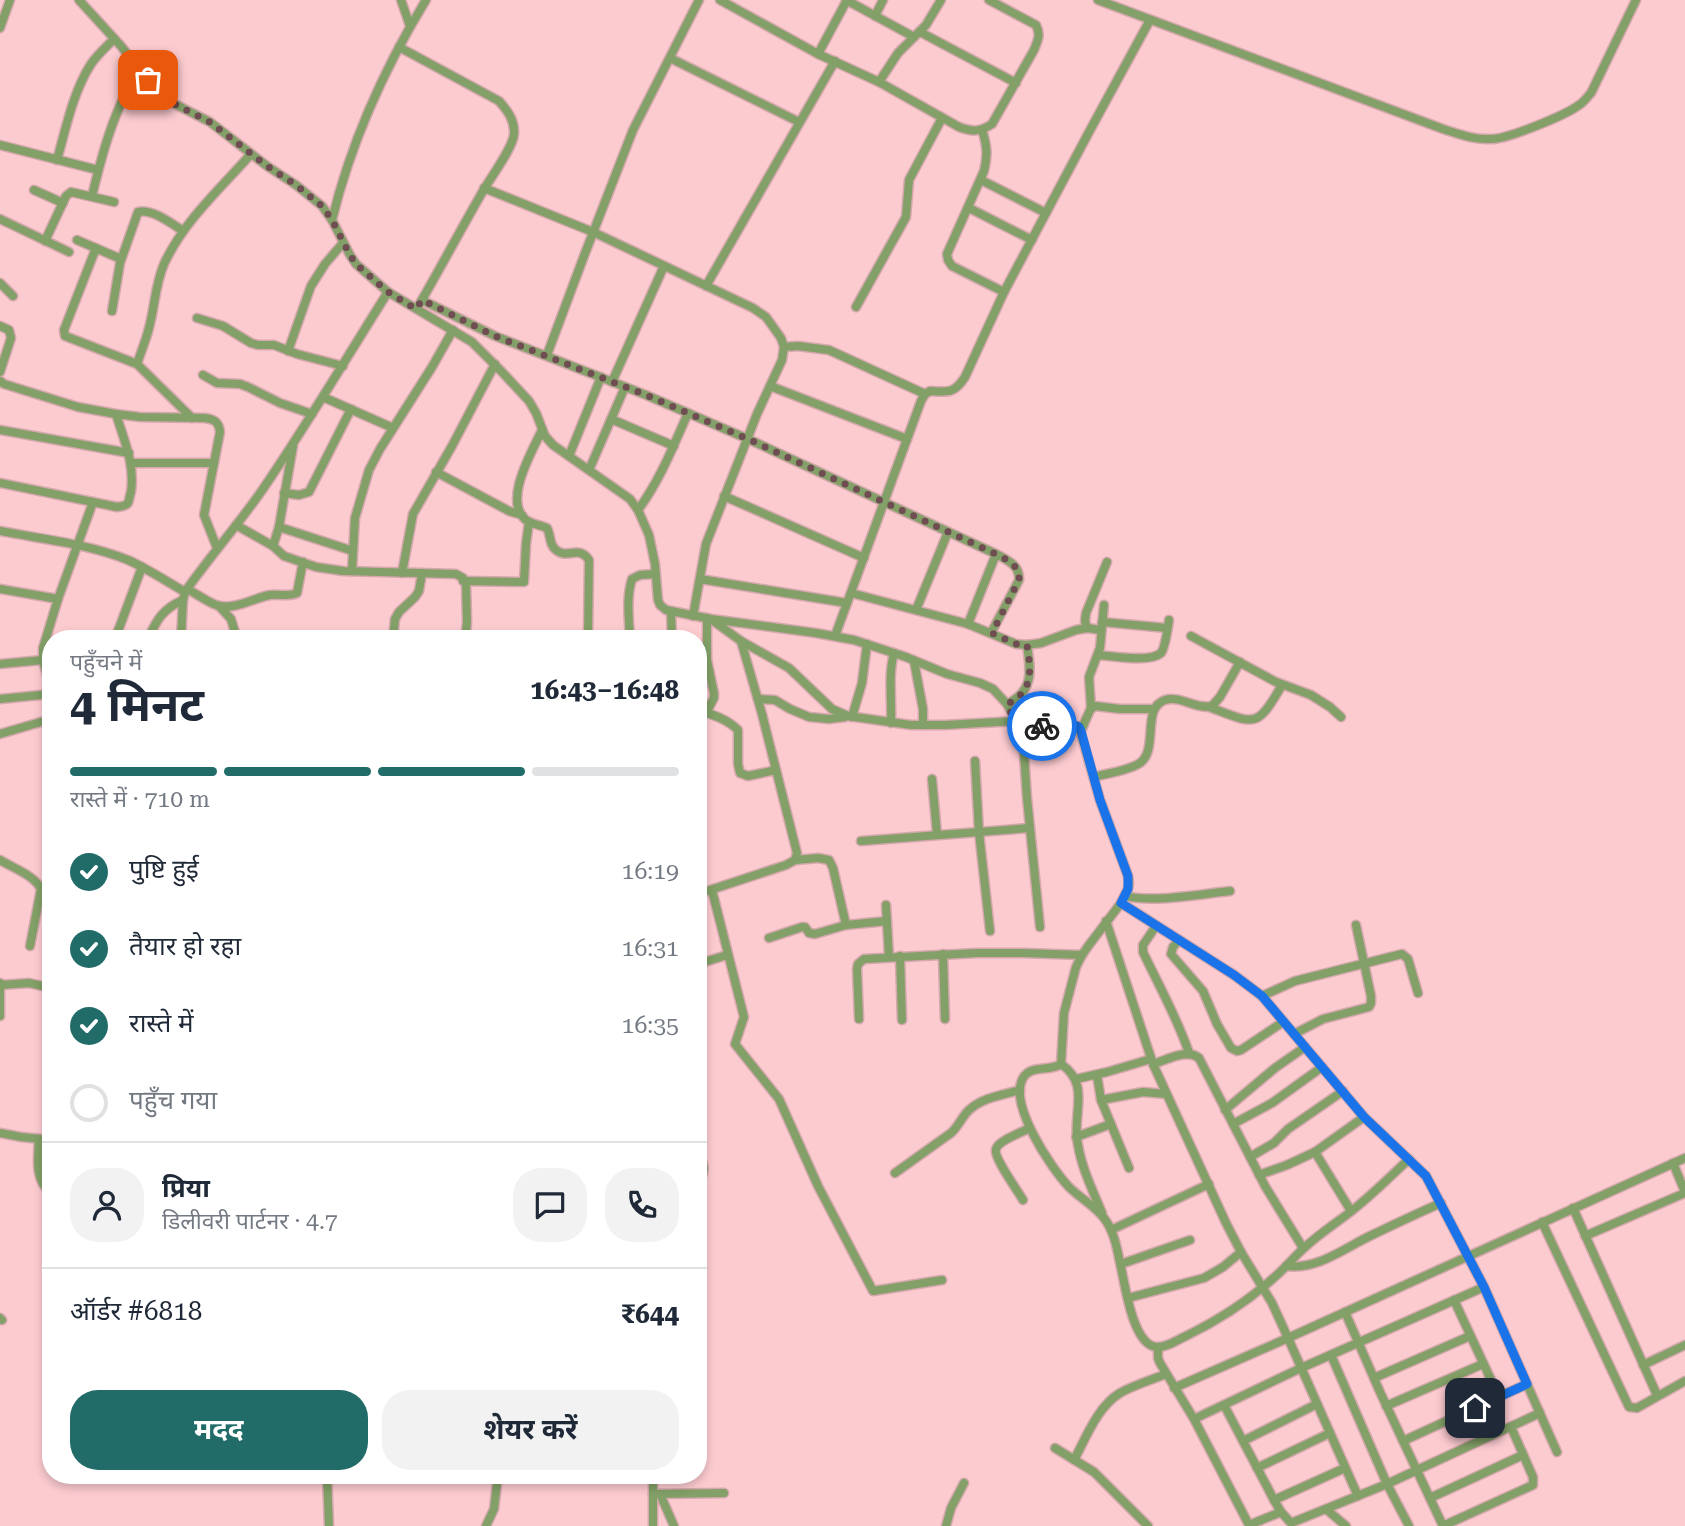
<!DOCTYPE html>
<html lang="hi">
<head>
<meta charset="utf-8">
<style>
  :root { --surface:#fff; --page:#f2f2f3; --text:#1f2937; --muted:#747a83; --line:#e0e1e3; --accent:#216c69 }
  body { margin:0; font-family:"Roboto Serif","Noto Sans Devanagari",serif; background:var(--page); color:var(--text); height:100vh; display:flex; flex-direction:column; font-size:26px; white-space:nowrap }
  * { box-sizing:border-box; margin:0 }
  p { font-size:23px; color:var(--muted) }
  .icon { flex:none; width:38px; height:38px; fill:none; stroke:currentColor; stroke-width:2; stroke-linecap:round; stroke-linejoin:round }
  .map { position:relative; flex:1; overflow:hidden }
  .details { position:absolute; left:42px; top:630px; width:665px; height:854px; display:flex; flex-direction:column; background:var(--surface); border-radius:28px; box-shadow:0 4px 10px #0003 }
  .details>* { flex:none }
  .pin { position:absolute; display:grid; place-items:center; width:60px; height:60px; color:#fff; margin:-30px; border-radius:14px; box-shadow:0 4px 10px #0006 }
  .courier { position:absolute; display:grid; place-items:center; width:70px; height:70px; margin:-35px; border:5px solid #1a73e8; border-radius:50%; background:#fff; color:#222; box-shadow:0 2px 9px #0007 }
  .summary em { font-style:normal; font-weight:700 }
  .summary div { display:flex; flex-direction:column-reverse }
  .summary { display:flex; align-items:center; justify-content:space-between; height:119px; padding:0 28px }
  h1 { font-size:46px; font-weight:700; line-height:52px }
  .bar { display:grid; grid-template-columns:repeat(4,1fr); gap:10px 7px; align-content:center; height:84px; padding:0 28px }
  .bar i { height:9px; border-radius:5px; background:var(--line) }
  .bar .current { background:var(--accent) }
  .bar p { grid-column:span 4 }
  .line { display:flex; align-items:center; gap:18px; padding:0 28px; border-top:2px solid var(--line) }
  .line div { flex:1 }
  .round { display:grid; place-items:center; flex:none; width:74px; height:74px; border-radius:28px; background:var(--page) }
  ol { padding:0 28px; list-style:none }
  li { display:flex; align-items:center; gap:21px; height:77px }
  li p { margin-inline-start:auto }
  li .icon { padding:7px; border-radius:50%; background:var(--accent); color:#fff; stroke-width:4 }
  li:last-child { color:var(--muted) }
  li i { width:38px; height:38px; border:4px solid var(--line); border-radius:50% }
  .primary-button { display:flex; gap:14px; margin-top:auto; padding:14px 28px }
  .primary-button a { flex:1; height:80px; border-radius:28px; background:var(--accent); color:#fff; font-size:28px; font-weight:700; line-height:80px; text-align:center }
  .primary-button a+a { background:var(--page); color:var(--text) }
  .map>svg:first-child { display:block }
</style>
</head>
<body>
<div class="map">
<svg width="1685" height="1526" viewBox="0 0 1685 1526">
  <rect width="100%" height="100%" fill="#fccbd0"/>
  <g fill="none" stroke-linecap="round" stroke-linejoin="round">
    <g stroke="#d5a8ad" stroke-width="11">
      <g id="minor">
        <path d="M79,0L121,46L161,97L210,122L267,166L296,185L322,206L332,220L350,255L356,264L388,292L472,342L502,372L529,401L536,413L545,436L553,445L630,499L638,510L649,535L655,564L658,600L660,605L666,610L711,619L816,633L854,640L906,657L947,674L980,683L993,689L1007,704L1016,721L1022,725L1032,727L1067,724L1079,727L1100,800L1128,876L1129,883L1128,889L1121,903L1089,945L1082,955L1076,967L1064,1013L1061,1064C1050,1072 1031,1064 1023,1078C1008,1104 1051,1168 1069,1187C1080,1198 1095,1206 1104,1218C1114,1231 1117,1248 1120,1263C1125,1283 1132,1344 1156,1347C1166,1348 1177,1340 1186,1336C1219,1320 1251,1299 1278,1274C1287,1266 1295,1256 1304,1248C1320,1233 1338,1222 1354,1209C1374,1193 1391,1176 1409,1159"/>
        <path d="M401,0L410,26"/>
        <path d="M720,0L818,54L879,82L959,127C972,132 980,132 992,124L1034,50C1038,40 1041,35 1036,25L989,0"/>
        <path d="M846,0L914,37"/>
        <path d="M1098,0L1443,129C1459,134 1474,140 1491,139C1508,139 1566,115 1579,105C1584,102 1587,97 1591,93L1636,0"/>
        <path d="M875,16L883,0"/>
        <path d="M0,28L10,0"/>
        <path d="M920,32L1016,83"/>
        <path d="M399,47L499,101C507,110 515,120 514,134C513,148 491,177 483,191C461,229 441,267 419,305"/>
        <path d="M818,54L847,0"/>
        <path d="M670,58L799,122"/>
        <path d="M879,82L898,53L926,25L941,0"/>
        <path d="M982,130C987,145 988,156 984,171L947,254L948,260L952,266L1004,292"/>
        <path d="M0,145L98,170"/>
        <path d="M57,160C66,128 73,92 91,64C97,55 106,47 114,39"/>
        <path d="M981,180L1046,213"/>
        <path d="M484,188L593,232L753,308L766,317L781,338L784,347L782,360L757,414L706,544L693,616"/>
        <path d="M34,190L63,203"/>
        <path d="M92,196C100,163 108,132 122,101"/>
        <path d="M969,208L1032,240"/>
        <path d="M0,219L69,252"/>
        <path d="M332,220C351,142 384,69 426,0"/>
        <path d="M77,240L121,259"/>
        <path d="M45,241L66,196L71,192L114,202"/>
        <path d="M96,248L64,330L65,336L137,364L192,418"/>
        <path d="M0,283L13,296"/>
        <path d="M706,286L835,61"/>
        <path d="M422,300L495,336L646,395L748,439L996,554C1007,560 1020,565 1019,580L991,633"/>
        <path d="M856,307L906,217L909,180L942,118"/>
        <path d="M112,311L120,263L138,212C153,209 171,223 183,231"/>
        <path d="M197,318L223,326L251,343L258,345H274L297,354L343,366"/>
        <path d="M0,326L9,330L11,338L0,372"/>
        <path d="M784,347L798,346L829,350L925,394"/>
        <path d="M288,351L311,286L325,264L343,243"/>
        <path d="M547,355L584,256L633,130L699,0"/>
        <path d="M137,364C141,352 146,340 149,328C155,306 155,285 164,264C184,221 220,189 251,154"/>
        <path d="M203,375L217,383L240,384L248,387L280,403L312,414"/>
        <path d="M0,381L4,384L78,407L116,414L140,417L205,418C214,419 219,422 220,432L204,515L217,548"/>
        <path d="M612,382L664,266"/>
        <path d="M770,386L907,439"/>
        <path d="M323,397L393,428"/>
        <path d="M611,419L674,446"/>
        <path d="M0,430L129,453"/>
        <path d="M542,430C533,450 502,501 526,520C532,524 540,525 547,528C551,535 549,545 556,550C568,560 578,544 589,560L588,639"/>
        <path d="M569,456L601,377"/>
        <path d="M131,463H213"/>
        <path d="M589,470L625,387"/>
        <path d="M436,472L509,511L522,515"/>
        <path d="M0,483L117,507C121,506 125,507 128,503C129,501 130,494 131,492C135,464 124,440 116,414"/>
        <path d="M284,493L299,495L309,492L351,409"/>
        <path d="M724,496L864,558"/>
        <path d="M638,510C660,480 673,447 688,413"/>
        <path d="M236,525L273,546L284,556L316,567L343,571L456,574L463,578L466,584L467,623L465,639"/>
        <path d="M279,527L353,551"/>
        <path d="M0,531C42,539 88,544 128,560C148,569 166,581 185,592"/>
        <path d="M273,546L279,527L293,446"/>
        <path d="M352,571L355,518L369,470L380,449L432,367L453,330"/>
        <path d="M402,573L413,514L452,446L495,364"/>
        <path d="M700,579L847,603"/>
        <path d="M463,581L524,582L526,544L529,522"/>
        <path d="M0,589L58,599"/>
        <path d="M187,589C197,594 206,601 216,605C234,611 253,598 270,595C280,594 289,597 297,593L303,562"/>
        <path d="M851,593L968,624L1016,644L1027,645L1041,643L1076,630L1087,628L1101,630"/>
        <path d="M219,606L231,619L237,639"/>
        <path d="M916,610L948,532"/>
        <path d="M671,612L672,639"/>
        <path d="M712,620L741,641L789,668L832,709L848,716L911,725H945L1016,721"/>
        <path d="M1102,622L1167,628"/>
        <path d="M968,624L996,554"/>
        <path d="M1087,628L1085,621L1086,613L1107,562"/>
        <path d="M835,636L921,401L925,394L930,391C948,392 954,394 965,377L1004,292L1089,132L1150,20"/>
        <path d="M1191,636L1276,682L1311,695L1330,707L1341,717"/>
        <path d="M115,639L142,567"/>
        <path d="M148,639C157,619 163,609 183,600"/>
        <path d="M181,639L183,600L185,592C210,556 240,523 265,486C308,423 347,357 388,292"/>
        <path d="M393,639L395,619L399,612L415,597L419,591L422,573"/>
        <path d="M630,639C629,619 626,598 632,579L640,575L655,574"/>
        <path d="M1098,655C1112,656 1150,663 1161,653C1165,648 1168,627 1169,620"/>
        <path d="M914,661L923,709V725"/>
        <path d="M0,664L43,660"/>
        <path d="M51,690L43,660V648L58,599L93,502"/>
        <path d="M0,699L51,694"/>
        <path d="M758,699L775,700L790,709L809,717L829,719L845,717"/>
        <path d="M1007,704C1034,691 1031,671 1027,645"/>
        <path d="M1209,707C1255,724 1256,730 1282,685"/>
        <path d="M1091,708L1089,677L1100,648L1104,605"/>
        <path d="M698,711C711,713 728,720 738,730V764L740,773L748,776L776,770"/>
        <path d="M706,713L714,698V693L707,660V618"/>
        <path d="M852,717L862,683L867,644"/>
        <path d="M891,723C892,699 888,675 894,653"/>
        <path d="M1022,725L1027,798L1040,927"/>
        <path d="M1081,731L1090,710L1095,706L1120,709H1154"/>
        <path d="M0,734L51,719"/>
        <path d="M975,761L979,832L990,931"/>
        <path d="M1094,777C1108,773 1128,771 1140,763C1159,749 1141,708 1165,700C1180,695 1196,710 1212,706L1220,697L1240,662"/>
        <path d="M932,779L937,834"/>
        <path d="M861,841L1030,828"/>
        <path d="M0,860C13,868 34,875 41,889L30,946"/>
        <path d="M795,860L818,858L829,860L833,868L846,925"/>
        <path d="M712,890L744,1017L735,1044L779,1099L818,1186L873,1291L942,1280"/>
        <path d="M698,894L786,865L795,860L797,853L762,714L741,641"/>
        <path d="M1125,896C1152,903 1201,894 1230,891"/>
        <path d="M1121,903L1234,975L1262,996L1364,1117L1426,1176L1484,1287L1557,1452"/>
        <path d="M886,905L889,957"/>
        <path d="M1106,921L1153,1064L1226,1223L1241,1252L1272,1303L1288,1338L1358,1496"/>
        <path d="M1156,926L1143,945V952C1159,986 1177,1017 1189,1053"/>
        <path d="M769,938L802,927H805L809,933L815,934L846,925L887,921"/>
        <path d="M1179,940L1173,947L1171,954L1203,991L1217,1024L1231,1048L1237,1051L1241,1050L1283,1022"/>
        <path d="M943,954L945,1019"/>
        <path d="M900,956L902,1020"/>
        <path d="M698,964L727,955"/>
        <path d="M0,983V1016"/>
        <path d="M1,985L29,983L51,988"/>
        <path d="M1262,996L1295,981L1402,954L1408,959L1418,993"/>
        <path d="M859,1019L857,969L858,964L864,959L977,953H1023L1082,955"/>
        <path d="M698,1034L699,1037"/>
        <path d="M1294,1034L1323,1019L1369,1007L1371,1003V996L1356,925"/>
        <path d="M1061,1064C1092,1085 1071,1115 1078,1145C1082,1169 1093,1191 1102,1213"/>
        <path d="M1153,1064C1167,1060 1187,1048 1199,1058L1265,1186L1303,1248"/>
        <path d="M1097,1075L1101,1100L1129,1168"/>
        <path d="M1076,1079L1107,1072L1151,1059"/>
        <path d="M1101,1100L1143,1092L1166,1094"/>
        <path d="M1225,1110L1275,1068L1305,1047"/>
        <path d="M1233,1124L1272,1103L1322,1067"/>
        <path d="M0,1133L21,1137L51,1140"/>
        <path d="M1076,1137L1111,1124"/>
        <path d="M39,1139C38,1158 34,1180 51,1193"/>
        <path d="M1315,1152L1351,1211"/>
        <path d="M1250,1157L1274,1143L1288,1129L1343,1091"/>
        <path d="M698,1160L702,1161C706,1170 702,1176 698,1184"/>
        <path d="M1673,1163L1685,1192"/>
        <path d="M895,1173L951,1133C958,1127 962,1117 968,1111C982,1097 1003,1095 1020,1090"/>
        <path d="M1259,1175L1287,1165L1315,1152L1364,1117"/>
        <path d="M1023,1200C1018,1191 993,1157 996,1149C998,1141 1022,1132 1030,1128"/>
        <path d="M1573,1208L1657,1395"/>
        <path d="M1542,1222L1629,1407L1637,1408L1685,1381"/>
        <path d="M1111,1230L1209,1184"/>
        <path d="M1585,1236L1685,1193"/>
        <path d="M1121,1264L1190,1240"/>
        <path d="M1286,1266C1318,1270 1344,1248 1372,1235C1395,1224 1418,1213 1441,1203"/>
        <path d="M1128,1298L1204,1278L1223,1267L1241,1252"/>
        <path d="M1454,1300L1499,1397"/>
        <path d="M1345,1312L1380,1392L1443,1526"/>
        <path d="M0,1318L2,1320"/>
        <path d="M1158,1347V1358L1160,1363L1194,1419L1249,1525L1281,1512"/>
        <path d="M1331,1355L1387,1484L1409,1526"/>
        <path d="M1643,1365L1685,1345"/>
        <path d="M1374,1378L1470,1336"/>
        <path d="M1174,1388L1288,1338L1685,1158"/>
        <path d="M1224,1405L1274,1500L1281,1512L1291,1523L1387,1484L1540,1413"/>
        <path d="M1386,1406L1483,1364"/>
        <path d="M1194,1419L1301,1368L1484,1287"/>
        <path d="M1243,1441L1317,1404"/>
        <path d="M1403,1441L1527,1384"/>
        <path d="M1055,1448L1094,1472L1148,1526"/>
        <path d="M1074,1460C1086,1438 1097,1407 1120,1393C1134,1385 1151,1380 1166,1374"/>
        <path d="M1257,1468L1330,1433"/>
        <path d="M327,1475L329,1526"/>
        <path d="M653,1494L724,1493"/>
        <path d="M660,1494L674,1526"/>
        <path d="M1430,1498L1523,1455"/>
        <path d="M1274,1500L1345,1468"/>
        <path d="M1326,1509L1346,1526"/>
        <path d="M486,1526L494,1509L498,1475"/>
        <path d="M653,1526V1475"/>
        <path d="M946,1526L951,1508L964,1483"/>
        <path d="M1443,1526L1533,1485V1477L1511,1427"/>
      </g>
    </g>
    <use href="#minor" stroke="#82a067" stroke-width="8"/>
  </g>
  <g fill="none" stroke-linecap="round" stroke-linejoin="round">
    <path stroke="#6f4d52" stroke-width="7" stroke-dasharray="0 12.6" d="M148,80L161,97L210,122L267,166L296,185L322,206L332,220L350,255L356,264L388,292L416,309L422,300L495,336L646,395L748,439L996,554C1007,560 1020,565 1019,580L992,633L1016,644L1027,645C1031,671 1034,691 1007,704C1015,724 1021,728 1042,726"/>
    <path stroke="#1a73e8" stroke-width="9" d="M1042,726L1074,725L1079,727L1081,731L1100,800L1128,876V889L1121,903L1234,975L1262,996L1364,1117L1426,1176L1484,1287L1527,1384L1475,1408"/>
  </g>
</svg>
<div class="pin" style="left:148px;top:80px;background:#ea580c"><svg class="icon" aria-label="bag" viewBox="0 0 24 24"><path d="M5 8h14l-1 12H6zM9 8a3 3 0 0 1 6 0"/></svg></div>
<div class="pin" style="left:1475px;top:1408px;background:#1f2937"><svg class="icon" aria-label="home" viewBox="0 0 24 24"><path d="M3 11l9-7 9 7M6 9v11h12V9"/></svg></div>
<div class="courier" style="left:1042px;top:726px"><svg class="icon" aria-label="bike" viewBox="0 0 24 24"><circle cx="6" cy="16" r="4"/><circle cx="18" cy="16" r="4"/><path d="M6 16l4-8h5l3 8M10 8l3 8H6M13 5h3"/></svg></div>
<section class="details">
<div class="summary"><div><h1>4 मिनट</h1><p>पहुँचने में</p></div><em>16:43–16:48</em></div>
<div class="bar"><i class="current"></i><i class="current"></i><i class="current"></i><i></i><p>रास्ते में · 710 m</p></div>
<ol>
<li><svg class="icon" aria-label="check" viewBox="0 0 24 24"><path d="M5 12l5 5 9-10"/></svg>पुष्टि हुई<p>16:19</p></li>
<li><svg class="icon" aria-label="check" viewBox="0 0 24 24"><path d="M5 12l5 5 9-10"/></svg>तैयार हो रहा<p>16:31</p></li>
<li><svg class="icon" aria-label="check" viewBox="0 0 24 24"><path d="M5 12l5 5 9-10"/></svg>रास्ते में<p>16:35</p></li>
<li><i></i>पहुँच गया</li>
</ol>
<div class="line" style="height:126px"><a class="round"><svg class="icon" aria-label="person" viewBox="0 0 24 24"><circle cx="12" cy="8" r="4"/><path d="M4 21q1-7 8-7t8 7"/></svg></a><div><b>प्रिया</b><p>डिलीवरी पार्टनर · 4.7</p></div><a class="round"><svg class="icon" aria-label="chat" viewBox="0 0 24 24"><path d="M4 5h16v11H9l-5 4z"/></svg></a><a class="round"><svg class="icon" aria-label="phone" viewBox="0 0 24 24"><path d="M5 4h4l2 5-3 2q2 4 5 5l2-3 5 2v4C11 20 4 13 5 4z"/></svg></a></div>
<div class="line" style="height:91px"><div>ऑर्डर #6818</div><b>₹644</b></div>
<div class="primary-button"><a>मदद</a><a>शेयर करें</a></div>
</section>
</div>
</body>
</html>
